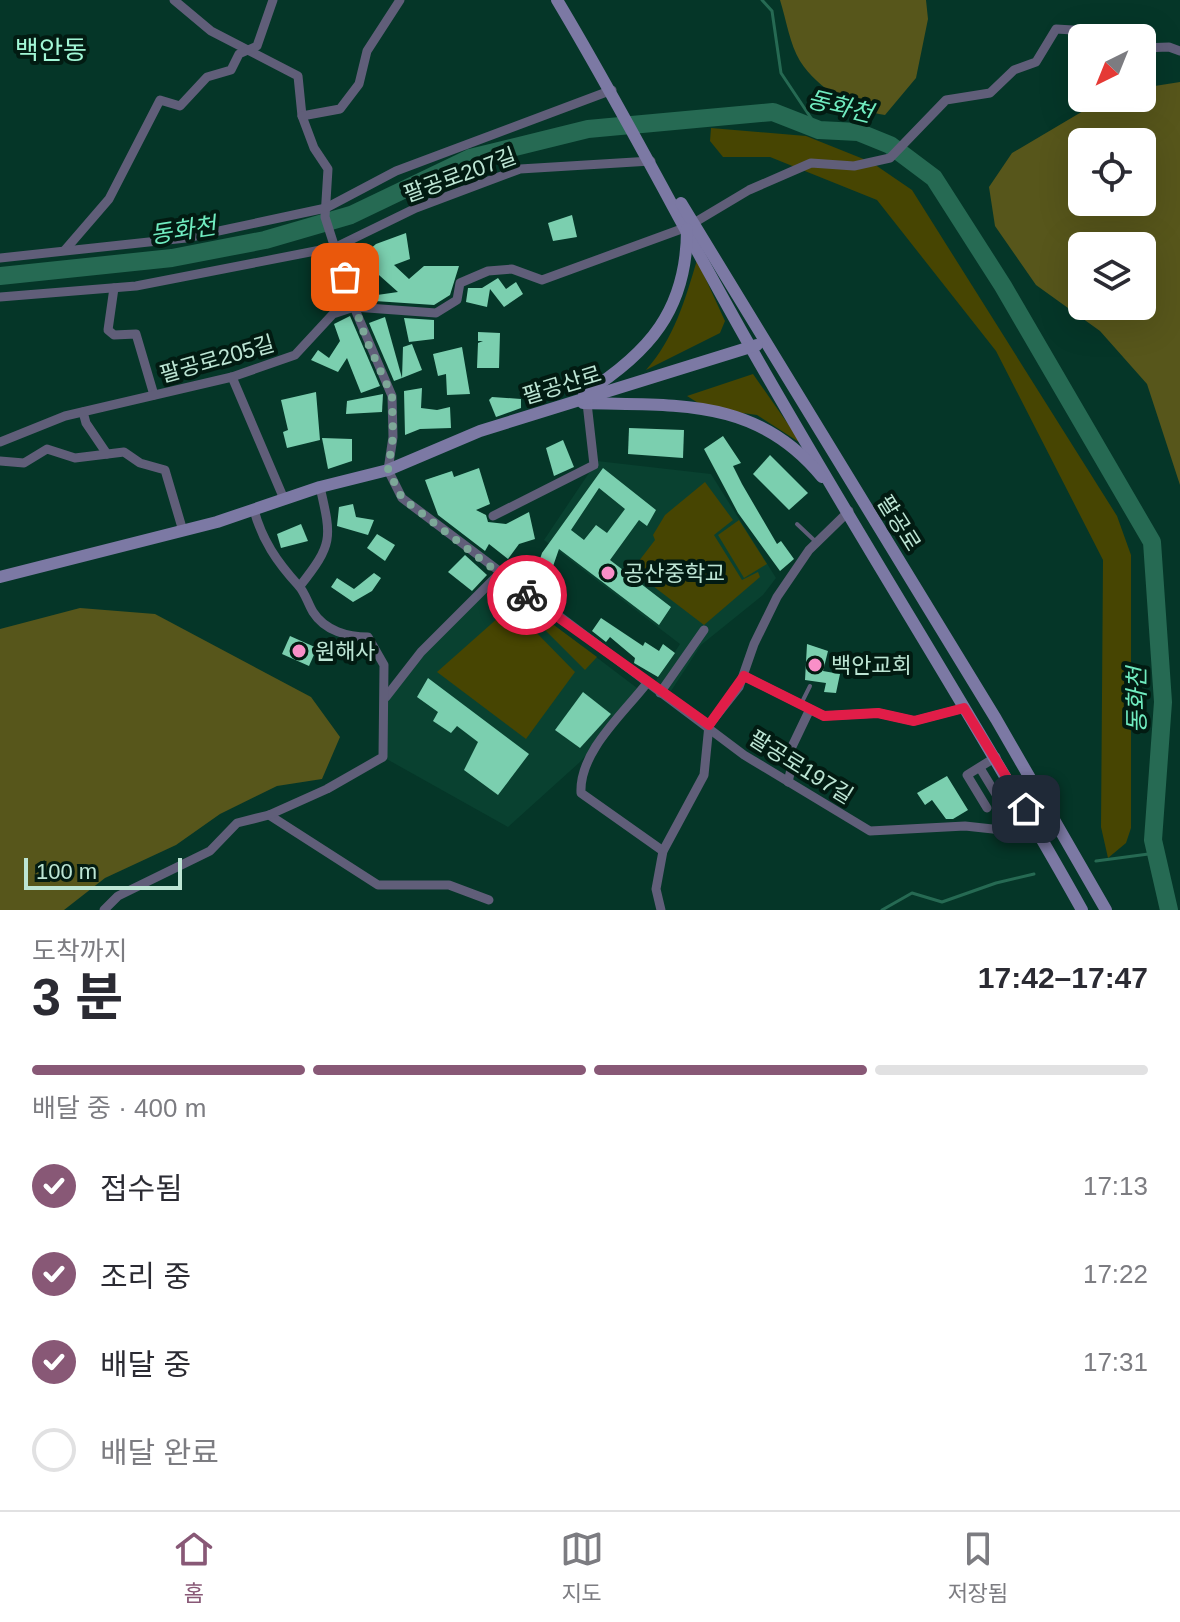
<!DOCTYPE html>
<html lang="ko">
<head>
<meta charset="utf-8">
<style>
  :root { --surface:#fff; --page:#f7f7f7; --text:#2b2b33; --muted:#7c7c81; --line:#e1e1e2; --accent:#885876 }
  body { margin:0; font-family:Arial,"Noto Sans KR",sans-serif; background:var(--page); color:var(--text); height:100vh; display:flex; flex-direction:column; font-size:30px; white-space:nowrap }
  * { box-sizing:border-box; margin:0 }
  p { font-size:26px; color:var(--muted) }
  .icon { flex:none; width:44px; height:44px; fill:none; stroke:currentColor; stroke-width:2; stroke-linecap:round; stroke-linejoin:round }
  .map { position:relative; height:910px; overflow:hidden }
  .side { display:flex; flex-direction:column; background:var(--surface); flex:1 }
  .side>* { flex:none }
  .needle { width:52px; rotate:223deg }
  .controls { position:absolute; left:1068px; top:24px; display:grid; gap:16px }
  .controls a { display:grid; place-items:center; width:88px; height:88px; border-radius:12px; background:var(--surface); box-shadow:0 8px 32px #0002; font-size:40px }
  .scale { position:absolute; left:24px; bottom:20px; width:158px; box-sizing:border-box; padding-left:8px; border:4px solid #bde5d4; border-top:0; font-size:22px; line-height:28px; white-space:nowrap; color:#bde5d4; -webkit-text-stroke:6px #021b12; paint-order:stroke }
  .pin { position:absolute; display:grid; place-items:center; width:68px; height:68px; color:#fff; margin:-34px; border-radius:16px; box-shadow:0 4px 12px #0006 }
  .courier { position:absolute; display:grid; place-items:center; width:80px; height:80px; margin:-40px; border:6px solid #e11d48; border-radius:50%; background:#fff; color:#222; box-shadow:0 2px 10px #0007 }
  .headline em { font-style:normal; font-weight:700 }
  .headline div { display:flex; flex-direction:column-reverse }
  .headline { display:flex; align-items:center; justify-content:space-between; height:136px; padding:0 32px }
  h1 { font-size:52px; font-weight:700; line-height:60px }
  .bar { display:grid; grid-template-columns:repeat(4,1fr); gap:12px 8px; align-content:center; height:96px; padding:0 32px }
  .bar i { height:10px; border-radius:6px; background:var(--line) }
  .bar .selected { background:var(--accent) }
  .bar p { grid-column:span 4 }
  ol { padding:0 32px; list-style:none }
  li { display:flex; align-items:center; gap:24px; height:88px }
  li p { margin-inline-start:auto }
  li .icon { padding:8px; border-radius:50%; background:var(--accent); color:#fff; stroke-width:4 }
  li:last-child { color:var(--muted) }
  li i { width:44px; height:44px; border:4px solid var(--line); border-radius:50% }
  .tabs { display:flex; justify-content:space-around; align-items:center; height:112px; border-top:2px solid var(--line); background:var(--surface); font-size:22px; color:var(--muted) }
  .tabs a { display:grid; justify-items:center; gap:4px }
  .tabs .selected { color:var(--accent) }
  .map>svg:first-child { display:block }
</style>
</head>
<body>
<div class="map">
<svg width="1180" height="910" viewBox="0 0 1180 910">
  <rect width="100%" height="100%" fill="#053628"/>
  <g fill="#094130">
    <path d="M597,461L711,474L776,578L763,595L701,645L671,691L656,681L680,644L544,540Z"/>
    <path d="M488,575L641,691L580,762L508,827L383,757L386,697L493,579Z"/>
  </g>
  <g fill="#474502">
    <path d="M711,128L806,136L871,162L912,190L1117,516L1131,555V828L1126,843L1108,858L1101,827L1103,560L996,351L877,200L770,157H723L710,141Z"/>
    <path d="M697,260L725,321L720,333L646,370C674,339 685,300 697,260Z"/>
    <path d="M753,374L802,444L757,415L706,408L687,396Z"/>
    <path d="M705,482L733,520L714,535L742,580L758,572L760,577L704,625L632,570L655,540L653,535L665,515Z"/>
    <path d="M739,520L767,564L744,578L718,535Z"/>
    <path d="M499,617L528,624L575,672L526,739L437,672Z"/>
    <path d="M543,617L597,657L585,670L538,623Z"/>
  </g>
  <g fill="#57561b" fill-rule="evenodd">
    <path d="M780,0H926L928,19L916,78L885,115C854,110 818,89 800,61C790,45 786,19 780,0Z"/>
    <path d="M1180,82V485L1147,384L1100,331L1036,285L995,226L989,187L1012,153L1100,101L1142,98V88ZM1142,142V202H1082V142ZM1142,246V306H1082V246Z"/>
    <path d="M80,608L155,614L311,697L340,737L322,779L277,786L220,814L176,845L105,878L64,910H0V629Z"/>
  </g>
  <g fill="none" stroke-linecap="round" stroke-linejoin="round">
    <g stroke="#266a53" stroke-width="3">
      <path d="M762,0L772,11L781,73L819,130"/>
      <path d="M1096,861L1156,853"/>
      <path d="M882,910L912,893L942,902L996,883L1034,874"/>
    </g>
    <path stroke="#266a53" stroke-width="18" d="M0,276L172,258L265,240L351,215L470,158L588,129L773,112L819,130L858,132L890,145L934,178L1003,286L1152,542L1163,702L1153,840L1169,910"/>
  </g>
  <g fill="#7bcfaf" fill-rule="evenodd">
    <path d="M572,215L577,237L553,241L548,223Z"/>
    <path d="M406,233L410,259L394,265L409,279L424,266H459L450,295L434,305L360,300L348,255L359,251L360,258L376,244ZM361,259L398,292L370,296Z"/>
    <path d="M498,278L506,289L516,282L523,294L504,307L490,289L487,307L466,302L468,288H482Z"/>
    <path d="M350,316L380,386L361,393L347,358L338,372L311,360L318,350L329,358L340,341L334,324Z"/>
    <path d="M385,317L402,378L394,381L369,323Z"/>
    <path d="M404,318L434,320V339L409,342Z"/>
    <path d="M478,332L500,333L499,368H477L478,343L483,341H478Z"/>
    <path d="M412,344L422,370L402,378L403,347Z"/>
    <path d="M462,347L470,394L447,395L446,374L438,376L433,354Z"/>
    <path d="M422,388L421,408L437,410L450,407L451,428L420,429L405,435L404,391Z"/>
    <path d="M316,392L320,440L287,448L283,432L288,430L281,400Z"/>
    <path d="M383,394L382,412L346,414L347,401Z"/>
    <path d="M492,397L521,399V408L496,417L489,400Z"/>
    <path d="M629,428L684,430L683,458L628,454Z"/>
    <path d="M723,436L741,463L733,466L742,484L777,544L781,541L794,559L780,571L738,513L704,449Z"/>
    <path d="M322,438L352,439V461L328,469Z"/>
    <path d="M563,440L574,467L554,476L546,448Z"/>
    <path d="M770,455L808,493L789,510L753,474Z"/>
    <path d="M479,468L490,504L476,510L486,515L488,522L506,524L529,512L535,539L519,544L508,559L489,544L485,551L438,515L425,480L452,471L454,477Z"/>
    <path d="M603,468L656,510L647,526L639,520L610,560L671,607L659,625L559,549L543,595L509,569L515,558L537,568L542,553ZM599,488L625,509L607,533L596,525L584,540L571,530Z"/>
    <path d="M353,504L356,517L374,520L368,535L337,526L339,507Z"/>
    <path d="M301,524L308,541L281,548L277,534Z"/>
    <path d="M377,534L395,545L385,561L367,548Z"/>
    <path d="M465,555L487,575L472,591L448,572Z"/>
    <path d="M374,573L381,578L372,591L353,602L331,587L337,578L354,589Z"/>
    <path d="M601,618L643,646L645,642L659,651L663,644L675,653L658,677L634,663L635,658L610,637L606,642L592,631Z"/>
    <path d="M290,636L317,648L309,666L282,654Z"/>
    <path d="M807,644L828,651L823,671L840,674L836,693L824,692L826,683L805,680Z"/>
    <path d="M428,678L529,754L498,795L464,770L478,742L457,726L451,733L433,721L438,712L417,697Z"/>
    <path d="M583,692L611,714L580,748L555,730Z"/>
    <path d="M947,776L968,810L953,819H946L932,800L925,805L917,793Z"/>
  </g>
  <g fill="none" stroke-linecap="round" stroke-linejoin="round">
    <g stroke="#605e79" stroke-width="4">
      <path d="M797,524L815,541"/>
      <path d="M801,704L810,686"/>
    </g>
    <g stroke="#605e79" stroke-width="9">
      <path d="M174,0L211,31L298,76L302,116L314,148L328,169L325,217L354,307L392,396L393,437L388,470L402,498L744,755L870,831L965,826L1040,834L1057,825"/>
      <path d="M1142,48L1169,47L1180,51"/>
      <path d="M302,116L340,109L359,84L367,51L400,0"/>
      <path d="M65,250L109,199L160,100L180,106L207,77L231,70L239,54L257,46L273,0"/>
      <path d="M0,258L186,238L326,208L396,171L612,90"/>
      <path d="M114,288L108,330L114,335L136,334L154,395"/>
      <path d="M0,297L136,286L336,247L416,208L520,169L651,161"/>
      <path d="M232,377L284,499"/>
      <path d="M83,412L86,423L107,454"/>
      <path d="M0,442L65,416L232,377L295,355L333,314L354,307L436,313L457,300L460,283L488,271L512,269L542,280L687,227L749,190L811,163L854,166L890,158L946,100L990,93L1014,70L1036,62L1056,29L1073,30L1082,38"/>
      <path d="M0,461L24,463L47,449L75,458L124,452L140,463L165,470L183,531"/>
      <path d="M493,516L594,465L587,403"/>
      <path d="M300,586C333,544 332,539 320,487"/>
      <path d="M744,676L824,716L878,713L914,721L964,708"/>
      <path d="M647,683C623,714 579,752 581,793L663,851"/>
      <path d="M660,693L704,630"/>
      <path d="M386,697L421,652L499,574"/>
      <path d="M980,768L1011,819L1009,828"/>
      <path d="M788,782L792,765L787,757L810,709"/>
      <path d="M987,808L967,775L996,757"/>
      <path d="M269,815L378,885H449L489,900"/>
      <path d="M104,910L118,896L210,851L237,823L269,815L327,789L383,757L384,665L368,637C348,637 325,631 313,612C308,604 305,592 298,585C277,562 262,540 254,510"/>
      <path d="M661,910L656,889L663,851L704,775L709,725L739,687L754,644L777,597L809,550L849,511"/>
    </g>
    <g stroke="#7c79a4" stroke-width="12">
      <path d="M557,0C626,115 685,232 751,348C858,537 976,720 1082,910"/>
      <path d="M681,203L996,719L1106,910"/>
      <path d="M584,394C649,353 687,310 687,229"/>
      <path d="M583,403C675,406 756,396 822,477"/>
      <path d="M0,577L217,522L320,487L388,470L480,431L757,345"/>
    </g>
  </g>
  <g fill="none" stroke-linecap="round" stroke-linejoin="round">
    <path stroke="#7da898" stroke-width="8" stroke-dasharray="0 14.4" d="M345,277L366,339L392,396L393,437L388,470L402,498L527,595"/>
    <path stroke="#e11d48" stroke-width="10" d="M527,595L709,725L744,676L824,716L878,713L914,721L964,708L1026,809"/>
  </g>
  <g fill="#f98fc8" stroke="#021b12" stroke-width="3">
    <circle cx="608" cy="573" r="8"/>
    <circle cx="299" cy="651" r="8"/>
    <circle cx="815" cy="665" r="8"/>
  </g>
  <g text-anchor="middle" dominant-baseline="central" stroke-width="8" stroke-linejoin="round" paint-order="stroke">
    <g font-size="22" fill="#bde5d4" stroke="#021b12">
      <text transform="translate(460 175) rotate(-20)">팔공로207길</text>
      <text transform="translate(217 359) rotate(-16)">팔공로205길</text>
      <text transform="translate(562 385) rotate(-17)">팔공산로</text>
      <text transform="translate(899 523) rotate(58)">팔공로</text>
      <text transform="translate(801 767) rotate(32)">팔공로197길</text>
    </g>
    <g font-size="22" fill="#bde5d4" stroke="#021b12" text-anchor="start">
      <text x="624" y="573">공산중학교</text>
      <text x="315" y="651">원해사</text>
      <text x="831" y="665">백안교회</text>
    </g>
    <g font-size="24" font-style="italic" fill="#70ecc0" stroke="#021b12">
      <text transform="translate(840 106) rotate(14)">동화천</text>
      <text transform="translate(183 230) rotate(-9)">동화천</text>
      <text transform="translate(1136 700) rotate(-90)">동화천</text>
    </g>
    <g font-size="26" fill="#a2f7d6" stroke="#021b12">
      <text x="51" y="50">백안동</text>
    </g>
  </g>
</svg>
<div class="controls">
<a><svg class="needle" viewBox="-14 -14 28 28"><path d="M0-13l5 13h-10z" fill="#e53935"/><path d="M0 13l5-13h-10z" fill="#7c7c81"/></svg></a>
<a><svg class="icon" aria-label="locate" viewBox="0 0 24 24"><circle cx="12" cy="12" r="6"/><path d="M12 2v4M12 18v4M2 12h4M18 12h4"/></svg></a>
<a><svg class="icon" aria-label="layers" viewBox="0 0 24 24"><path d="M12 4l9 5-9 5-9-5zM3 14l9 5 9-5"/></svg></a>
</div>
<div class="scale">100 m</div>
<div class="pin" style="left:345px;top:277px;background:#ea580c"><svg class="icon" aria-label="bag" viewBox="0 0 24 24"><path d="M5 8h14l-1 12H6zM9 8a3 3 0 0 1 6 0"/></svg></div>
<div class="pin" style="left:1026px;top:809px;background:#1f2937"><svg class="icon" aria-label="home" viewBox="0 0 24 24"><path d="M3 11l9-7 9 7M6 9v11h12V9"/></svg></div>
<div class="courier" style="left:527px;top:595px"><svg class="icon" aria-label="bike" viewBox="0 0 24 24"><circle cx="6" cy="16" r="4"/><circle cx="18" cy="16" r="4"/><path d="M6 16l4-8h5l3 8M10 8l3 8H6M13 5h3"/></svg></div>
</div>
<section class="side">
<div class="headline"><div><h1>3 분</h1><p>도착까지</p></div><em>17:42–17:47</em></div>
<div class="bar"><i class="selected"></i><i class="selected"></i><i class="selected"></i><i></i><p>배달 중 · 400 m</p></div>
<ol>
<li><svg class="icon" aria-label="check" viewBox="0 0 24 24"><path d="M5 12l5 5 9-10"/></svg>접수됨<p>17:13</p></li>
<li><svg class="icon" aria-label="check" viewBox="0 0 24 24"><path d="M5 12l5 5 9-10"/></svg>조리 중<p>17:22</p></li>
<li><svg class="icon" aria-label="check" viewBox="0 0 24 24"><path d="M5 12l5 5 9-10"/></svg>배달 중<p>17:31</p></li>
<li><i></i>배달 완료</li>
</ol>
</section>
<nav class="tabs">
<a class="selected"><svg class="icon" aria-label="home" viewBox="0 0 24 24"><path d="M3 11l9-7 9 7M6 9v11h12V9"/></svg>홈</a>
<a><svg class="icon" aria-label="map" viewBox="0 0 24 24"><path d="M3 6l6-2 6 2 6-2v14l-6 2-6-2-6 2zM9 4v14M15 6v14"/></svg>지도</a>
<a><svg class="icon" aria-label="saved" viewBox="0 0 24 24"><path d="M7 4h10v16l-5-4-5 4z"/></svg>저장됨</a>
</nav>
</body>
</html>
